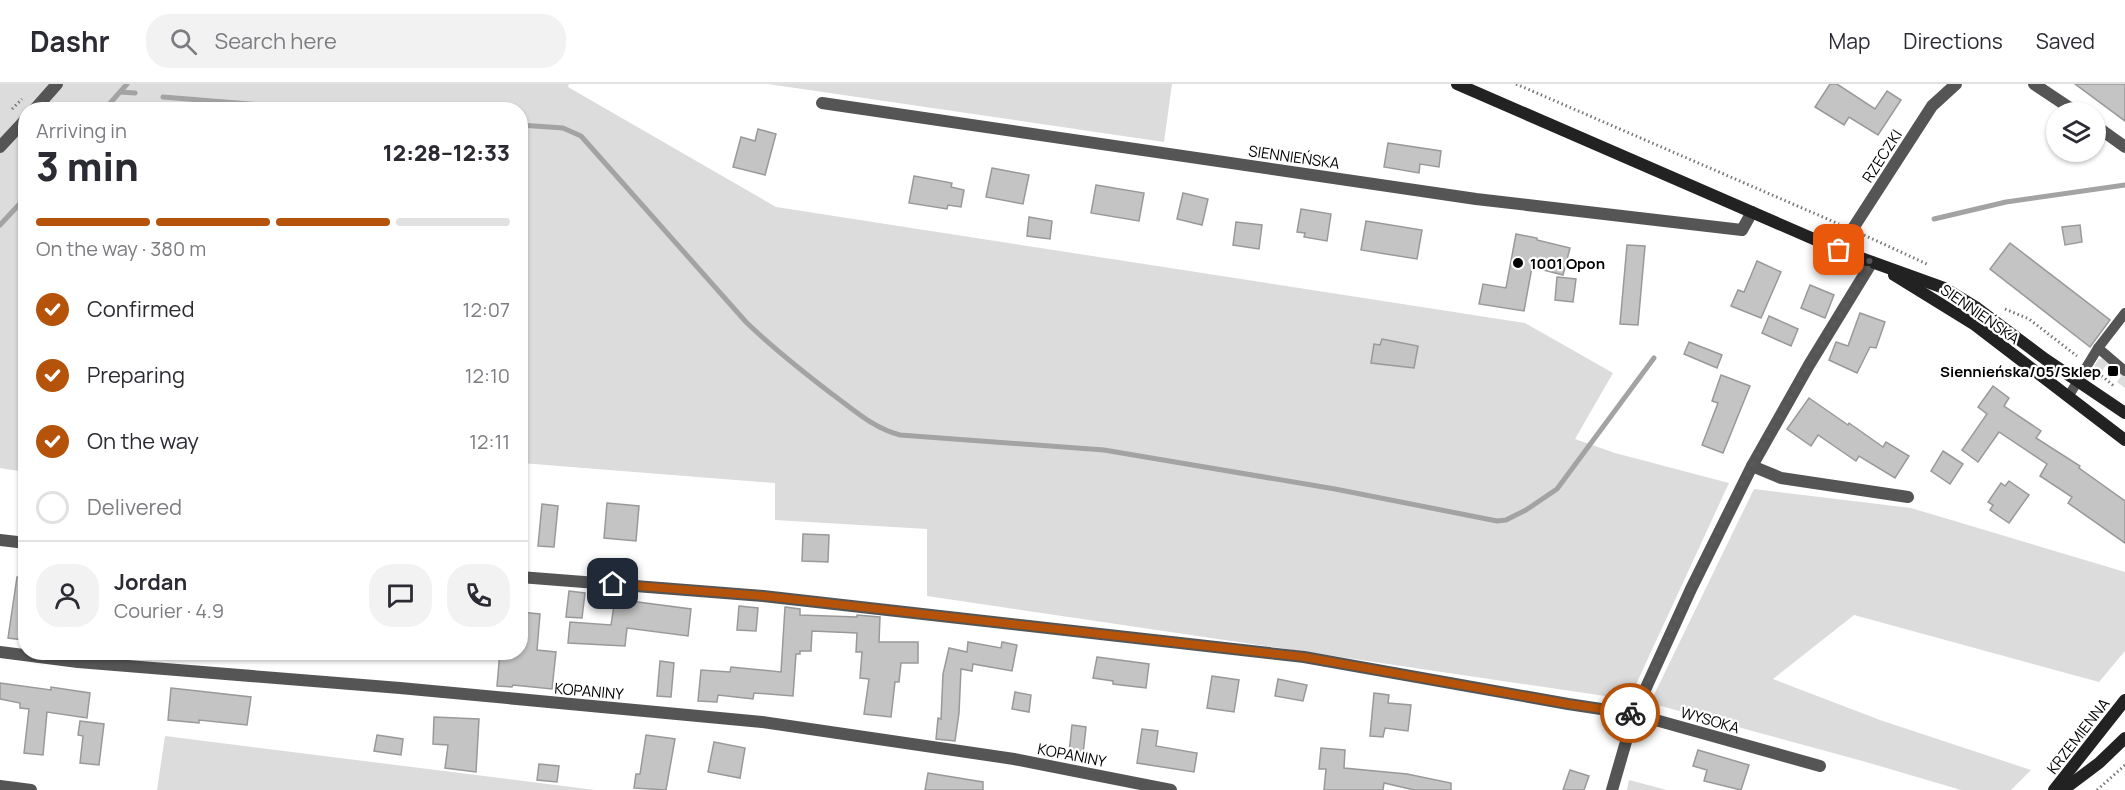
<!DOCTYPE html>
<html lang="en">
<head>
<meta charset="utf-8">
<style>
  :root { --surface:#fff; --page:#f2f2f3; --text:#2b2b33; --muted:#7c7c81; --line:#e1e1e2; --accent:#b45309 }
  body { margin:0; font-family:Manrope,sans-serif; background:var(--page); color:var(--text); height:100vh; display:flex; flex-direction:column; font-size:22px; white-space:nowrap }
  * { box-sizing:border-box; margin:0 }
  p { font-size:20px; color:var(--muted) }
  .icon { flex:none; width:33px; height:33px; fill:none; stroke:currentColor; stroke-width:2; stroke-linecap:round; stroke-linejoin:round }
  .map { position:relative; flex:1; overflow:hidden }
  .details { position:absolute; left:18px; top:18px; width:510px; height:558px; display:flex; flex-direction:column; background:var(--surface); border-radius:24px; box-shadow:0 2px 4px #0004 }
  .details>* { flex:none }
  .fabs { position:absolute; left:2046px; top:18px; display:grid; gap:12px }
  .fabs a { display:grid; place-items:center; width:60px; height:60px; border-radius:50%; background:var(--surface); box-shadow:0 2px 4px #0004; font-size:30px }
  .pin { position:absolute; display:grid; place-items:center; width:51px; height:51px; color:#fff; margin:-26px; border-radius:12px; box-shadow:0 3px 9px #0006 }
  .courier { position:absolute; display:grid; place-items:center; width:60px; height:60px; margin:-30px; border:4px solid #b45309; border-radius:50%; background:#fff; color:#222; box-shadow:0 2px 8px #0007 }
  .summary em { font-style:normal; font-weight:800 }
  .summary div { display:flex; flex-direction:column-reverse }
  .summary { display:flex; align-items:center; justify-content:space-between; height:102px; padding:0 18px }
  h1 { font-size:39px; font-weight:800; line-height:45px }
  .bar { display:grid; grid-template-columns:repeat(4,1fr); gap:9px 6px; align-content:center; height:72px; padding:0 18px }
  .bar i { height:8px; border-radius:4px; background:var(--line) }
  .bar .selected { background:var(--accent) }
  .bar p { grid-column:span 4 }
  .line { display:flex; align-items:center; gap:15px; padding:0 18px; border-top:2px solid var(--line) }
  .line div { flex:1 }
  .round { display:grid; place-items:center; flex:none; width:63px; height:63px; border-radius:24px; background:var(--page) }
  ol { padding:0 18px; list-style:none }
  li { display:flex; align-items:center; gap:18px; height:66px }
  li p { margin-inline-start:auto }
  li .icon { padding:6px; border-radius:50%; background:var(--accent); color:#fff; stroke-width:4 }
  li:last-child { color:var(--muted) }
  li i { width:33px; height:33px; border:3px solid var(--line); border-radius:50% }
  header { display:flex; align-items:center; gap:36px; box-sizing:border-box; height:84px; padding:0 30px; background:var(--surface); border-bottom:2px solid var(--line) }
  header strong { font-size:28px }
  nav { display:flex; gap:33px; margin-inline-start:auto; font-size:21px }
  .search { width:420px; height:54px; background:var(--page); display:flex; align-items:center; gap:15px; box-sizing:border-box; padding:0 21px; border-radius:24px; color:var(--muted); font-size:22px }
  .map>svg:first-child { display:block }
</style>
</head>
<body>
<header>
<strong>Dashr</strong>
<div class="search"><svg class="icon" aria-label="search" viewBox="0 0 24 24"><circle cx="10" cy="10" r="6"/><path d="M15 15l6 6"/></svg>Search here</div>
<nav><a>Map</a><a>Directions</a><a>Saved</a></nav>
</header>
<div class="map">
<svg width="2125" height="706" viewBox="0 0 2125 706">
  <rect width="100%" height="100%" fill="#fff"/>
  <g fill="#dcdcdc">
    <path d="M0,0H569L568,3L776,123L1525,239L1613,289L1575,355L1615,369L1729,399L1633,607L1625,615L927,512V445L775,436V399L521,379L520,26H26L25,388L0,384Z"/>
    <path d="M768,0H1172L1164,58Z"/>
    <path d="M2105,274L2125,291V304L2117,298L2121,292L2106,281L2102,287L2094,282L2099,275Z"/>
    <path d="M1754,405L1911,424L2125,488V567L2099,598L1854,531L1773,595L1880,636L2031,686L2011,706H1961L1866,678L1650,619Z"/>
    <path d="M165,652L595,706H157Z"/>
    <path d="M1629,696L1667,706H1627Z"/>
  </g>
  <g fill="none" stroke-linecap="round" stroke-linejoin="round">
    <g stroke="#a3a3a3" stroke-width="5">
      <path d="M120,8L135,9"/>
      <path d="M163,13L323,26"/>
      <path d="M104,26L127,0"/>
      <path d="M520,41L563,44L581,52L746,238C773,264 802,287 832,310C854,326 873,344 900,351L1104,366L1335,405L1497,437L1506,436L1526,426L1557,405L1654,274"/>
      <path d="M1934,135L2006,118L2125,101"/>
      <path d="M0,141L26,113"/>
    </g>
  </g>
  <g fill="#c4c4c4" stroke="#999" stroke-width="1.5">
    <path d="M1830,0H1837L1875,25L1887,7L1901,16L1878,51L1849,33L1844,41L1815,23Z"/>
    <path d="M2075,0H2125V37Z"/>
    <path d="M758,45L776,50L765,91L733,83L741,53L755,57Z"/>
    <path d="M1388,59L1441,67L1439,83L1420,80L1419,89L1384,83Z"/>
    <path d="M992,84L1029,91L1023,120L986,113Z"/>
    <path d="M914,92L952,99L951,103L964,106L961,123L948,121L947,125L909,119Z"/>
    <path d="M1096,101L1144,109L1139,137L1091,129Z"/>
    <path d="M1183,109L1208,115L1202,141L1177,135Z"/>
    <path d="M1301,125L1331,130L1327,157L1304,153L1305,149L1297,148Z"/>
    <path d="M1029,133L1052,137L1050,155L1027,152Z"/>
    <path d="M1366,137L1422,146L1417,175L1361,166Z"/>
    <path d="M1236,138L1262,141L1259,165L1233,161Z"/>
    <path d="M2080,141L2082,158L2065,161L2062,143Z"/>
    <path d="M1516,150L1537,154V156L1570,164L1563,191L1532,183L1524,227L1479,220L1483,200L1506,204Z"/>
    <path d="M2010,159L2110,236L2090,263L1990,185Z"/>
    <path d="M1627,161L1645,162L1638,241L1620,240Z"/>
    <path d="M1757,177L1781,188L1761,234L1731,222L1738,206L1744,208Z"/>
    <path d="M1557,193L1576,195L1573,218L1555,216Z"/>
    <path d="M1810,201L1834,211L1825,234L1801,224Z"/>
    <path d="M1860,229L1885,238L1876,264L1870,263L1857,289L1829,276L1836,258L1848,262Z"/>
    <path d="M1769,232L1798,245L1791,262L1762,249Z"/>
    <path d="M1382,255L1418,262L1414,284L1371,279L1374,260L1380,261Z"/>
    <path d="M1689,258L1722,271L1717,284L1684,270Z"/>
    <path d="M1721,291L1750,302L1723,369L1702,361L1718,319L1712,317Z"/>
    <path d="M1993,302L2009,314L2004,322L2041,347L2036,354L2080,382L2079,384L2125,417V459L2068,419L2072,413L2040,392L2047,380L1999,348L1978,378L1962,366L1987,330L1978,323Z"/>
    <path d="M1809,314L1848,341L1849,339L1883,363L1886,358L1909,372L1895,394L1859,372L1856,377L1818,351L1811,362L1787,345Z"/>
    <path d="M1943,367L1963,380L1950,400L1931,387Z"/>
    <path d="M2009,397L2029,411L2009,439L1990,426L1993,421L1988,418L2001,399L2005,402Z"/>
    <path d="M607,419L639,422L636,457L604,454Z"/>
    <path d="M542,420L558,422L554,463L538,462Z"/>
    <path d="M803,450L829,451L828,478L802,477Z"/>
    <path d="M17,493L26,494V539L23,556L8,554Z"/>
    <path d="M569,507L585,509L582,534L566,533Z"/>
    <path d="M615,515L691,525L688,552L627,544L625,562L568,559L570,538L611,541Z"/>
    <path d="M739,522L758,524L756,547L737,546Z"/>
    <path d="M785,523L800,525V531L857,533V531L880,533L879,558H918V579H901L899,598H895L891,633L864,630L869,595L860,594L862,568H856L857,549L812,547L811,567H800V570H796L793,612L754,609L753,615L718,611L717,618L698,617L701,586L730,588L731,583L781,588Z"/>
    <path d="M520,528L540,530L537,566L556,568L552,605L513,601L512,603L497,602L500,568H520Z"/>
    <path d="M968,558L1001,564L1002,558L1017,561L1012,587L973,580L972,587L961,585L959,629L955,657L936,655L938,634L941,635L943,590L949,564L967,568Z"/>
    <path d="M1097,573L1149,580L1146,604L1113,600V597L1093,594Z"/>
    <path d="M660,577L674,579L671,613L657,612Z"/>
    <path d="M1212,592L1239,596L1234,628L1207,624Z"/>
    <path d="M1278,595L1307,601L1303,617L1275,612Z"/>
    <path d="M0,599L51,606V603L90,609L87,634L47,628L43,671L24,669L29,625L20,624V619L0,615Z"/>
    <path d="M171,604L251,613L247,641L199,636V639L168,636Z"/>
    <path d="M1015,608L1031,611L1029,628L1012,625Z"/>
    <path d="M1374,609L1389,611L1388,619L1411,621L1408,647L1385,644L1383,653L1370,652Z"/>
    <path d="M434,633L479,635L476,688L445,684L448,661L433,660Z"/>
    <path d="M80,637L104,640L99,681L80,679L83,652L78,651Z"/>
    <path d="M1072,641L1086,643L1083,670L1069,669Z"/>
    <path d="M1142,645L1158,647L1156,662L1197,669L1194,688L1137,679Z"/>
    <path d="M377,651L403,655L401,671L374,667Z"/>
    <path d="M646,651L675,655L666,706L634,704L636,690H640Z"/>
    <path d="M714,658L745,664L740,694L708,688Z"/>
    <path d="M1321,664L1345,666L1344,684L1407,690L1451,699V706H1414L1384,699L1383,706H1324L1326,685H1319Z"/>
    <path d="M1698,666L1749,681L1741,706L1704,697L1707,686L1693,682Z"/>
    <path d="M539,680L559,682L557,698L537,696Z"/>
    <path d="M1570,686L1589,692L1584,706H1563Z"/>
    <path d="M928,689L983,698V706H925Z"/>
  </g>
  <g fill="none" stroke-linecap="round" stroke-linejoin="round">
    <g stroke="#777" stroke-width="3" stroke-dasharray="1.5 3" stroke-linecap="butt">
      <path d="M1516,0L1839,140"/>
      <path d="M12,25L22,15"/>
      <path d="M1864,151L1929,181"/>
      <path d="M2005,225L2029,235L2077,272"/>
      <path d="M2098,289L2114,302"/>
      <path d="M2097,706L2125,681"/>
    </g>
    <g stroke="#555" stroke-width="10">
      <path d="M2098,264L2125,287"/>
      <path d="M2068,313L2098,264L2125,229"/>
    </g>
    <g stroke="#555" stroke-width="12">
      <path d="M2034,0L2076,28"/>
      <path d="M822,19L1476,115L1742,146L1752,128"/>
      <path d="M34,26L57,0"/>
      <path d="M2096,42L2125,63"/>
      <path d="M0,63L26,35"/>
      <path d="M1839,166L1932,22L1956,0"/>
      <path d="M1752,382L1781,394L1908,413"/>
      <path d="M0,456L26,459"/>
      <path d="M520,493L763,512L1304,573L1568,620L1634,630L1820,682"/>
      <path d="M0,568L78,578L400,604L762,638L1014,675L1171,706"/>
      <path d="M0,702L31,706"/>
      <path d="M1612,706L1634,630L1691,505L1752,382L1809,281L1872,178"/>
    </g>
    <g stroke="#222" stroke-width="12">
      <path d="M1457,0L1839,166L1944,204L1977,224L2045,275L2125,329"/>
      <path d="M1894,191L1975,241L2125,356"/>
      <path d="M2054,706L2125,616"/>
      <path d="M2063,706L2099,679L2125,654"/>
    </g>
  </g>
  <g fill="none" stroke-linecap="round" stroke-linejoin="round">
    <path stroke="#595959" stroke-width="6" stroke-dasharray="0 10.8" d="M1630,629L1634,630C1671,547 1709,463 1751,383C1788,313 1830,246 1872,178L1839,166"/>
    <path stroke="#b45309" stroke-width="8" d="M613,500L764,512L1304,573L1568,620L1630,629"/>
  </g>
  <g fill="#000" stroke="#fff" stroke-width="2">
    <circle cx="1518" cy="179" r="6"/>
    <rect x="2107" y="281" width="12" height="12" rx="3"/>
  </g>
  <g text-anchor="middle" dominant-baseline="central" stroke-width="4.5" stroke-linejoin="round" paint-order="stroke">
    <g font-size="15" fill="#000" stroke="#fff">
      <text transform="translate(1882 72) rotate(-57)">RZECZKI</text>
      <text transform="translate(1294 73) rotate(8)">SIENNIEŃSKA</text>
      <text transform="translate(1980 230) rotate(35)">SIENNIEŃSKA</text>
      <text transform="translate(589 607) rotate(5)">KOPANINY</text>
      <text transform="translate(1710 636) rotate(16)">WYSOKA</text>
      <text transform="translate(2078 652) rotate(-52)">KRZEMIENNA</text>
      <text transform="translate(1072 671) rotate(11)">KOPANINY</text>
    </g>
    <g font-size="15" font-weight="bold" fill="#000" stroke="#fff" text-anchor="start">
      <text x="1530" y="179">1001 Opon</text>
      <text x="2101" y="287" text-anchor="end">Siennieńska/05/Sklep</text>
    </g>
  </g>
</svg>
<div class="fabs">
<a><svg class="icon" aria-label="layers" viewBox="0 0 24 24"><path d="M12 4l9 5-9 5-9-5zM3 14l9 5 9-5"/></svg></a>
</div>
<div class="pin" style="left:1839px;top:166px;background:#ea580c"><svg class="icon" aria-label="bag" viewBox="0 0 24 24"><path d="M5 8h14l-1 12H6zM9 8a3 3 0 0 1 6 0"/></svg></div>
<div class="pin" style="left:613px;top:500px;background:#1f2937"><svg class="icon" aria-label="home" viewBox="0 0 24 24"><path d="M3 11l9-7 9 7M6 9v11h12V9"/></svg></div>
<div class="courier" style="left:1630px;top:629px"><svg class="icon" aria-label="bike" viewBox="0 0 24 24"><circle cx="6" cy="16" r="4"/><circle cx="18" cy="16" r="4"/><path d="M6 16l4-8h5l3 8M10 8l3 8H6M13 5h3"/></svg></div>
<section class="details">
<div class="summary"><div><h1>3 min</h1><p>Arriving in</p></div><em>12:28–12:33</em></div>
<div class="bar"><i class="selected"></i><i class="selected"></i><i class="selected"></i><i></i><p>On the way · 380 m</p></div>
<ol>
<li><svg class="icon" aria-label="check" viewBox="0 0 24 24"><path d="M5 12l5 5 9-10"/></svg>Confirmed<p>12:07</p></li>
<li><svg class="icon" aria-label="check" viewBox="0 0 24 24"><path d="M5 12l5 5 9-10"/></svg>Preparing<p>12:10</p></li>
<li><svg class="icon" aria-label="check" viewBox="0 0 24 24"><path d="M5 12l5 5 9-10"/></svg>On the way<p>12:11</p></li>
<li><i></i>Delivered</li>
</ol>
<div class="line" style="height:108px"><a class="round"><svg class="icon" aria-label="person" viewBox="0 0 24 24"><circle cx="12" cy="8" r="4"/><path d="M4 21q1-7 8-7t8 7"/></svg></a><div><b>Jordan</b><p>Courier · 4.9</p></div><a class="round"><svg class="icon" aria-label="chat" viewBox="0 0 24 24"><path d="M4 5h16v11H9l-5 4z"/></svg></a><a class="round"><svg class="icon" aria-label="phone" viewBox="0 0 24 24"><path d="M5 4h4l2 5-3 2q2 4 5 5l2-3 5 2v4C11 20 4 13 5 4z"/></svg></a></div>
</section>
</div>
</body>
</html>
